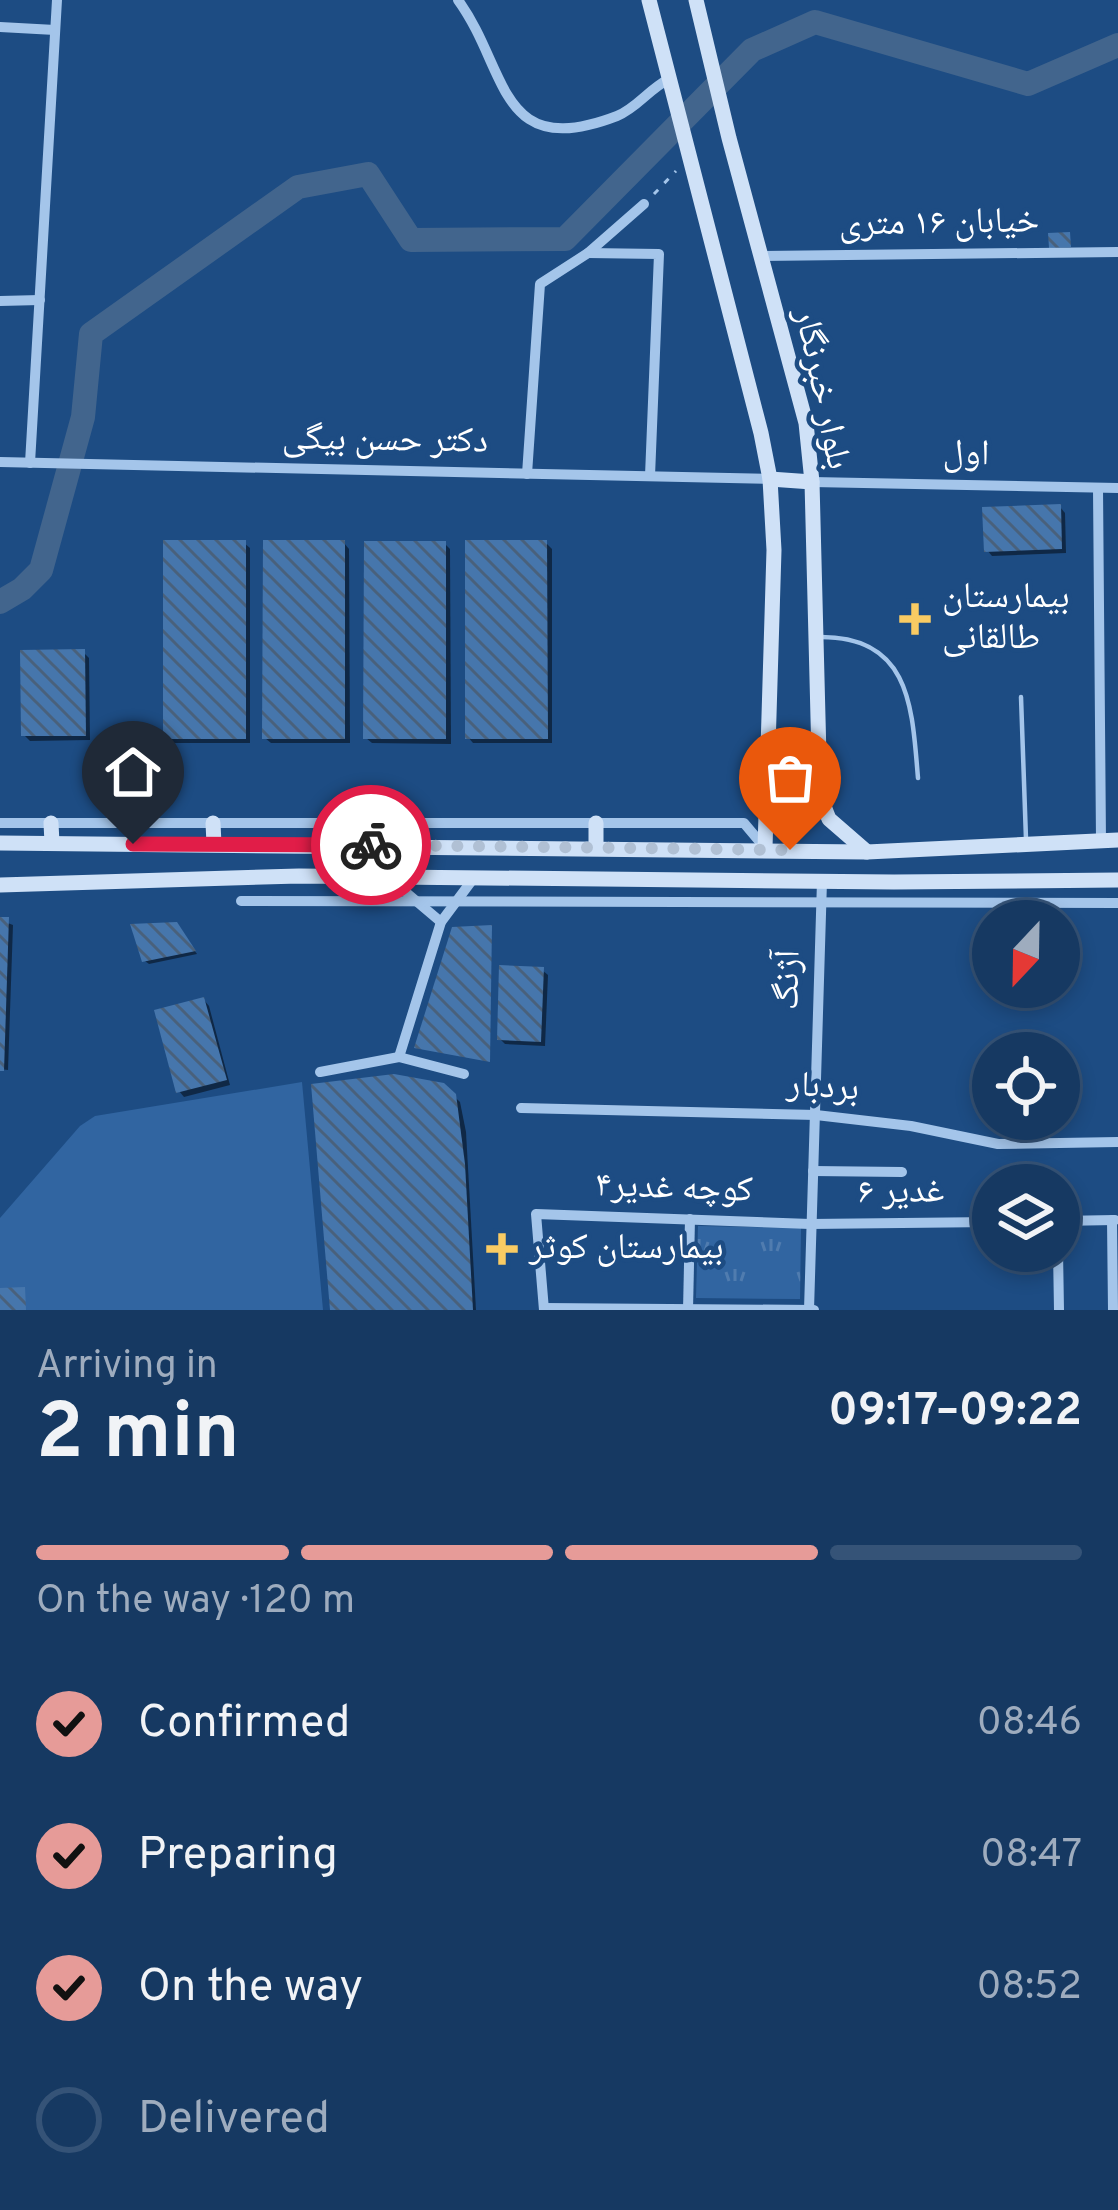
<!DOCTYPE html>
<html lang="en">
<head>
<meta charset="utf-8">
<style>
  :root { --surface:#163962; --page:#23446b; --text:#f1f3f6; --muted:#9eacbe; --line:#355377; --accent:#e69b98 }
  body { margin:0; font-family:Overpass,"Noto Naskh Arabic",sans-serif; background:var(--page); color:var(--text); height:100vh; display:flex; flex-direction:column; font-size:45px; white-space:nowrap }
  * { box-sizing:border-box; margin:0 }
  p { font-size:39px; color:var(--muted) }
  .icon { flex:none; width:66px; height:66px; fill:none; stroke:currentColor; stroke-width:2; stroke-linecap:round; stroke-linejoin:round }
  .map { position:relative; height:1310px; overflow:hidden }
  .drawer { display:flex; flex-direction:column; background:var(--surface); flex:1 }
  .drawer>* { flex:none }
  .needle { width:78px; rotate:202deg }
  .fabs { position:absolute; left:972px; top:900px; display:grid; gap:24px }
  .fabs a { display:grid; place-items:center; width:108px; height:108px; border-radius:50%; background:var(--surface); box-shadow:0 6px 18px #0003,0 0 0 3px var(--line); font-size:60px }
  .pin { position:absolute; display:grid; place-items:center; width:102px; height:102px; color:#fff; margin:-123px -51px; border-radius:50% 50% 50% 0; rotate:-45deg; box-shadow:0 0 12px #0007 }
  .pin .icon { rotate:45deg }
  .courier { position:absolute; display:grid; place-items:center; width:120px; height:120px; margin:-60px; border:9px solid #e11d48; border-radius:50%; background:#fff; color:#222; box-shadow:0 3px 15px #0007 }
  .head em { font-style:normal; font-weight:700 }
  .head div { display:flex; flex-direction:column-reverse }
  .head { display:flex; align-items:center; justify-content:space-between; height:204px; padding:0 36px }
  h1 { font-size:78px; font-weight:700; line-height:90px }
  .bar { display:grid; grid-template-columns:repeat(4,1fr); gap:18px 12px; align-content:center; height:144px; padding:0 36px }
  .bar i { height:15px; border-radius:9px; background:var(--line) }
  .bar .current { background:var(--accent) }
  .bar p { grid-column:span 4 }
  ol { padding:0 36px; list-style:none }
  li { display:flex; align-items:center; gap:36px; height:132px }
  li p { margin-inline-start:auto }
  li .icon { padding:12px; border-radius:50%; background:var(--accent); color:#111; stroke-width:4 }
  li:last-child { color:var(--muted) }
  li i { width:66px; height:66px; border:6px solid var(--line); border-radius:50% }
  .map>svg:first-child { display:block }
</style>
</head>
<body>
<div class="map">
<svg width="1118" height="1310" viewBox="0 0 1118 1310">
  <defs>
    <pattern id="park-tufts" width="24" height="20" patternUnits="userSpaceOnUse" patternTransform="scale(3)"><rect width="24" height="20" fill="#3165a1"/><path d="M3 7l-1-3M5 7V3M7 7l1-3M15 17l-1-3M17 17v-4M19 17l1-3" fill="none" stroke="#507caf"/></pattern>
    <pattern id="building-back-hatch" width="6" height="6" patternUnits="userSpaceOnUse" patternTransform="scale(3)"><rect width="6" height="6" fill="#4676ac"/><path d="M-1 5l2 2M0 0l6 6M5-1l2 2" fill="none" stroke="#49617c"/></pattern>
  </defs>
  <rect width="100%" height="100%" fill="#1d4c83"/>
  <path fill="url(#park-tufts)" d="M698,1226L801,1228L800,1299L696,1298Z"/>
  <path fill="#3165a1" d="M302,1082L323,1310H0V1218L80,1126L95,1116Z"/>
  <g fill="#0007">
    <path d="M1060,507L1065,513L1066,553L992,556L987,550Z"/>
    <path d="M244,543L250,548V743H172L166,737Z"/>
    <path d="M344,543L349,549L350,743H271L265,738Z"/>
    <path d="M546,543L552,549V743H473L468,737Z"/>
    <path d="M445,544L450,549L451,744L372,743L366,738Z"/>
    <path d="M83,652L89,658L90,740L30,741L24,735Z"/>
    <path d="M0,920L13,925L8,1070L0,1069Z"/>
    <path d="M180,930L197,954L149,964L145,961Z"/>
    <path d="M542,970L548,975L545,1046L505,1044L500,1039Z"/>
    <path d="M204,1000L209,1006L230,1085L184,1097L179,1091Z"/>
    <path d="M442,1085L460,1102L466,1132L476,1310H333Z"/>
  </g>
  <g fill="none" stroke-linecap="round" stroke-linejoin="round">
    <path stroke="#42658d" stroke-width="24" d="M0,602L22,589L41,570L83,417L91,334L298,187L368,174L411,240L565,239L752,50L815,22L1028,84L1118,45"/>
  </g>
  <g fill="url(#building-back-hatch)">
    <path d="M1070,232L1071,247L1049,248L1048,233Z"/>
    <path d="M1061,504L1062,549L984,552L982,507Z"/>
    <rect x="163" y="540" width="83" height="199"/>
    <path d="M263,540H345V739H262Z"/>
    <path d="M465,540H547L548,739H465Z"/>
    <path d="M364,541H446V739H363Z"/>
    <path d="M85,649L86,736H21L20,650Z"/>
    <path d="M0,917H9L4,1071H0Z"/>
    <path d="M177,922L196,951L142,962L130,924Z"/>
    <path d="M492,925L490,1062L414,1048L452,927Z"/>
    <path d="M499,965L544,967L541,1042L497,1040Z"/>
    <path d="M204,997L227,1080L176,1093L154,1010Z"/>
    <path d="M394,1074L444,1083L456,1094L465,1164L473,1310H330L311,1084Z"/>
    <path d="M25,1287L26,1310H0V1288Z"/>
  </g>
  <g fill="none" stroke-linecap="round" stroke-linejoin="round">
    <path stroke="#a4c5ea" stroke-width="3" stroke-dasharray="6 9" stroke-linecap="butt" d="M654,194L676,171"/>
    <g stroke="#a4c5ea" stroke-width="4.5">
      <path d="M821,637C911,637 912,708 918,778"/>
      <path d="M1021,697L1026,839"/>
    </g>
    <g stroke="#a4c5ea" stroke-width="10">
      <path d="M458,0C509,70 497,162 617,116C637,108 649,89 669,79"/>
      <path d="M0,27L55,30"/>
      <path d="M588,253L659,254L650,476"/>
      <path d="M760,256L1118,252"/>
      <path d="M0,301L40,300"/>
      <path d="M0,462L770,479"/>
      <path d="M30,463L57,0"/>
      <path d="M527,474L540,284L588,253L644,204"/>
      <path d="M812,482L1118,488"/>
      <path d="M1098,488L1101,841"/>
      <path d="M0,823H744L765,848"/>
      <path d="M389,878L441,922"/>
      <path d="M241,901L1118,903"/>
      <path d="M399,1057L441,922L473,879"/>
      <path d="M320,1072L399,1057L464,1074"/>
      <path d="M521,1108L816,1115L911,1126L998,1144L1118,1142"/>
      <path d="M813,1171L902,1172"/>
      <path d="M1112,1220L1113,1310"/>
      <path d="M1059,1221L1115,1220"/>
      <path d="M1058,1251L1059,1310"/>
      <path d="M544,1308L814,1310"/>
      <path d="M544,1310L536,1214L810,1224L993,1222"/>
      <path d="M688,1310L690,1219"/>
      <path d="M809,1310L822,881"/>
    </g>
    <g stroke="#cfe1f7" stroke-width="15">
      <path d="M649,0L761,433L770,479L774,550L765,848"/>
      <path d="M696,0L729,138L806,423L812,482L820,796L829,819L867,852"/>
      <path d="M770,479L812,482"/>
      <path d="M770,795L783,818L804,820L820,796"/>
      <path d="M51,823L52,843"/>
      <path d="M213,823L214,844"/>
      <path d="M596,823V847"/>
      <path d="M0,843L867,852L1118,840"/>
      <path d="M0,885L299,876L894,882L1118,880"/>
    </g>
  </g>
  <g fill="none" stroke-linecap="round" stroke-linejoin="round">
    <path stroke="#b0c0d4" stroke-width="12" stroke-dasharray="0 21.6" d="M371,845L790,850"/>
    <path stroke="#e11d48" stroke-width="15" d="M133,844L371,845"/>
  </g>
  <g fill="#f9cb63" stroke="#1d4c83" stroke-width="4.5">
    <path d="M909 601h12v12h12v12h-12v12h-12v-12h-12v-12h12z"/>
    <path d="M496 1231h12v12h12v12h-12v12h-12v-12h-12v-12h12z"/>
  </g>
  <g text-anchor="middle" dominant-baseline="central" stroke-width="9" stroke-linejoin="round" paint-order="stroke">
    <g font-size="36" fill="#fff" stroke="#1d4c83">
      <text transform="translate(939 224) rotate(-1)">خیابان ۱۶ متری</text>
      <text transform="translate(821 389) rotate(78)">بلوار خبرنگار</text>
      <text transform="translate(385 441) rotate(1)">دکتر حسن بیگی</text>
      <text transform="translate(966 455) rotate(1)">اول</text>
      <text transform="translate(789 980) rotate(-89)">آژنگ</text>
      <text transform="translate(823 1088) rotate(4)">بردبار</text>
      <text transform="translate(674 1189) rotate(2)">کوچه غدیر۴</text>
      <text transform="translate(901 1193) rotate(-1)">غدیر ۶</text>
    </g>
    <g font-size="36" fill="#fff" stroke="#1d4c83" text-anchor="start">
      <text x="942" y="598">بیمارستان<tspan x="942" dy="41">طالقانی</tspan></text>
      <text x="529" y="1249">بیمارستان کوثر</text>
    </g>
  </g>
</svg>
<div class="fabs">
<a><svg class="needle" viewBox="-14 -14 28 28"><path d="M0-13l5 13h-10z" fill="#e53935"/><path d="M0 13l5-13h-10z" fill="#9eacbe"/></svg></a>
<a><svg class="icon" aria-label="locate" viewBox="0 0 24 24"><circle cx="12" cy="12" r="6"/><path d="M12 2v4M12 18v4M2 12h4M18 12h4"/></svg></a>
<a><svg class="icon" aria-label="layers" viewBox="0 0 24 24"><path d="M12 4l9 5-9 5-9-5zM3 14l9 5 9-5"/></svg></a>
</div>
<div class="pin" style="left:790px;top:850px;background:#ea580c"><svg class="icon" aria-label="bag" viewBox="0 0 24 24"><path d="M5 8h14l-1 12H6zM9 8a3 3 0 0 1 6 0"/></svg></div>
<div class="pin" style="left:133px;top:844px;background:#1f2937"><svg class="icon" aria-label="home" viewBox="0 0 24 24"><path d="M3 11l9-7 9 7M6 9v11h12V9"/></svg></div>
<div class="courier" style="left:371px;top:845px"><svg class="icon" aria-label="bike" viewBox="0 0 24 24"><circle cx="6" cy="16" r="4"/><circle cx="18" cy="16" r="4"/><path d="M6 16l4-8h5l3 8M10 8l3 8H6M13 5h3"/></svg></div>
</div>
<section class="drawer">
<div class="head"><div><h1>2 min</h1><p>Arriving in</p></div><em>09:17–09:22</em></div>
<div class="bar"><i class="current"></i><i class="current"></i><i class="current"></i><i></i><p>On the way · 120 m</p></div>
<ol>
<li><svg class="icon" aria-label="check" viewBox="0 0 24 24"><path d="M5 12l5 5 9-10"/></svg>Confirmed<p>08:46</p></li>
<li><svg class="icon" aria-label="check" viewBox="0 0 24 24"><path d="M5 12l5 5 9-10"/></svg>Preparing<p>08:47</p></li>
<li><svg class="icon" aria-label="check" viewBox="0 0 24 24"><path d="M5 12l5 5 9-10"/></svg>On the way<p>08:52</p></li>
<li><i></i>Delivered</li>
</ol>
</section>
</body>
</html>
